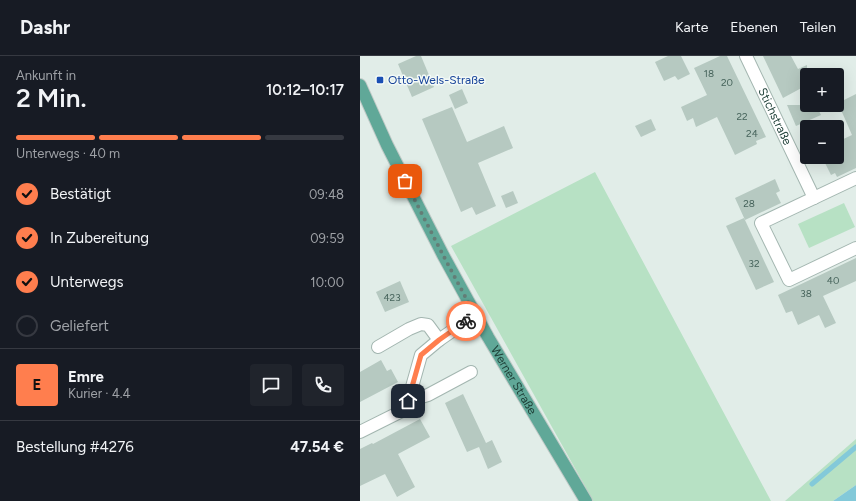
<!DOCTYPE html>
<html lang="de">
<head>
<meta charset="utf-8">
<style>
  :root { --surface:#171b24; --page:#20242c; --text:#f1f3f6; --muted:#9ea1a6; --line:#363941; --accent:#ff7e4e }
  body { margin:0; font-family:Figtree,sans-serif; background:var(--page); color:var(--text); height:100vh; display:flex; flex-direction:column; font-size:15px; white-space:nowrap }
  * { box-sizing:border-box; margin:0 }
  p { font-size:13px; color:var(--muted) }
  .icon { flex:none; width:22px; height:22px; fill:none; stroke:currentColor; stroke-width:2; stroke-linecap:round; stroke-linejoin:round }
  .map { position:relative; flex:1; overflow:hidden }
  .drawer { display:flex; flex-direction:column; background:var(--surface); width:360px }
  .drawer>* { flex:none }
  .buttons { position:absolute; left:440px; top:12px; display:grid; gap:8px }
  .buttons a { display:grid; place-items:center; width:44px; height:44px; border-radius:4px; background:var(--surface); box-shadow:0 4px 16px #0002; font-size:20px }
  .pin { position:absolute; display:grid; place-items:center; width:34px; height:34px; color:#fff; margin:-17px; border-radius:8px; box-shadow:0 2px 6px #0006 }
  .courier { position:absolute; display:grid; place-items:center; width:40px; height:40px; margin:-20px; border:3px solid #ff7e4e; border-radius:50%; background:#fff; color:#222; box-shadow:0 1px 5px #0007 }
  .summary em { font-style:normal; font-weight:600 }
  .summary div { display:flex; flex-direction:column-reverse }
  .summary { display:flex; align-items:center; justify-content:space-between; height:68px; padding:0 16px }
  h1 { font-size:26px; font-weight:600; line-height:30px }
  .bar { display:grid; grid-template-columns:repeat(4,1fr); gap:6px 4px; align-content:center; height:48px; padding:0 16px }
  .bar i { height:5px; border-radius:3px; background:var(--line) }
  .bar .selected { background:var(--accent) }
  .bar p { grid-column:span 4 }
  .line { display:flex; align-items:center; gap:10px; padding:0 16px; border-top:1px solid var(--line) }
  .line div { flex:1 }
  .round { display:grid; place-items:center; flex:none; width:42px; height:42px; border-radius:4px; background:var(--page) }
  ol { padding:0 16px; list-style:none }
  li { display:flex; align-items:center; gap:12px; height:44px }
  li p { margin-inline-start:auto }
  li .icon { padding:4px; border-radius:50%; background:var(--accent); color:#111; stroke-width:4 }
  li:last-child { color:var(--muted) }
  li i { width:22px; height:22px; border:2px solid var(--line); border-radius:50% }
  header { display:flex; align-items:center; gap:24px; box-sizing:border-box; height:56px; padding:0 20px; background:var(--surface); border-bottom:1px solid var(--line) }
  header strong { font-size:19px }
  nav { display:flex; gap:22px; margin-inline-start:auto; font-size:14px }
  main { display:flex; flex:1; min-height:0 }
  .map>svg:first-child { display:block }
</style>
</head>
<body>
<header>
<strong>Dashr</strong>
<nav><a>Karte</a><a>Ebenen</a><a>Teilen</a></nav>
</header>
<main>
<section class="drawer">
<div class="summary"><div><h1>2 Min.</h1><p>Ankunft in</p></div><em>10:12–10:17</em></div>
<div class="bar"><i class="selected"></i><i class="selected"></i><i class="selected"></i><i></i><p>Unterwegs · 40 m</p></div>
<ol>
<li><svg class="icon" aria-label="check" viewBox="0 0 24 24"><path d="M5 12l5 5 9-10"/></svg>Bestätigt<p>09:48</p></li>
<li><svg class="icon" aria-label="check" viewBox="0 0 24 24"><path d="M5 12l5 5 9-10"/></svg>In Zubereitung<p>09:59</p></li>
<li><svg class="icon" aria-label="check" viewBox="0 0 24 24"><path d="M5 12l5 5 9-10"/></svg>Unterwegs<p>10:00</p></li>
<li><i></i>Geliefert</li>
</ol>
<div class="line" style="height:72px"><b class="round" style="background:var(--accent);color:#111">E</b><div><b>Emre</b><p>Kurier · 4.4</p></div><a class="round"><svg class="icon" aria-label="chat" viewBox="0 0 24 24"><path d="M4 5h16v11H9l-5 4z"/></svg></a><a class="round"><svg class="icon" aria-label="phone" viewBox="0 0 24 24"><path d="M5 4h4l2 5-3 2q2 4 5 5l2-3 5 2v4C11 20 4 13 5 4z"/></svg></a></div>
<div class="line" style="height:52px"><div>Bestellung #4276</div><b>47.54 €</b></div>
</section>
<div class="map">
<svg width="496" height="445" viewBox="0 0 496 445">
  <rect width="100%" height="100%" fill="#e1ede8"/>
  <g fill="#b7e1c4">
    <path d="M235,116L411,445H219L215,438L226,432L91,190Z"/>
    <path d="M484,147L495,171L449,192L438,168Z"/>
    <path d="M496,383V429L473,445H425Z"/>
  </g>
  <path fill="#83c9d9" d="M496,429V445H473Z"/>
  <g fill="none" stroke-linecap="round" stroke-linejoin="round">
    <path stroke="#83c9d9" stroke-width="5" d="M452,428L496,391"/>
  </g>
  <g fill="#b6c9c1">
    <path d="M56,0H61L74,31L52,41L38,8Z"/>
    <path d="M308,0H321L330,18L318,24L315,20L304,25L295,6Z"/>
    <path d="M360,0H367L406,81L396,85L397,88L375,99L357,61L336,71L333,62L327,65L321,51L347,39L334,12Z"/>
    <path d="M403,0H431L438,13L447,9V29L423,42Z"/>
    <path d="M102,33L108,47L95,53L89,39Z"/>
    <path d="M496,38V112L477,121L475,117L471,119L462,101H477V86L492,79L478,47Z"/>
    <path d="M427,49H456L461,59L436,70Z"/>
    <path d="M92,51L107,86L144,70L153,92L118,107L136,150L116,159L112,151L101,156L62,63Z"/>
    <path d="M291,63L296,74L281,81L275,70Z"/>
    <path d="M415,123L420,135L416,137L421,147L385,164L375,142Z"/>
    <path d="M153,135L158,147L146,152L141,140Z"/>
    <path d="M384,162L414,226L396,234L366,170Z"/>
    <path d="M496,202V225L463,240L476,267L465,272L459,259L438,269L432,255L426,257L418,239Z"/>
    <path d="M40,225L49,246L25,256L16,236Z"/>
    <path d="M21,304L27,315L31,313L38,326L0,346V316Z"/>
    <path d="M103,338L126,387L132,384L142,406L128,413L119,391L107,396L85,347Z"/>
    <path d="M60,363L70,381L38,398L55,431L37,441L25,418L0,430V393L12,387L13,388Z"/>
  </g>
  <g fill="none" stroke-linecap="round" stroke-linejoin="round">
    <g stroke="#a3b6b0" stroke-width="14">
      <g id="minor">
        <path id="s1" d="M386,0L454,142"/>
        <path d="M496,122L401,167L429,224L496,192"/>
        <path d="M18,291L49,273L61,268L68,269L79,284"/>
        <path d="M48,345L68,339L111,316"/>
        <path d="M0,376L42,355L48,345L61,299L79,284L115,259"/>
      </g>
    </g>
    <g stroke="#c0cac7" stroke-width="14">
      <g id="major">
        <path id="s2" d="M0,29L27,89L83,199L128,281L226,445"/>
      </g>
    </g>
    <use href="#minor" stroke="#fff" stroke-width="12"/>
    <use href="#major" stroke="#60a898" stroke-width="12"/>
  </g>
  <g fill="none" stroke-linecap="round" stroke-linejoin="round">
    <path stroke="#637d76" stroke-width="4" stroke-dasharray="0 7.2" d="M45,125L83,199L115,259L106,265"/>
    <path stroke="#ff7e4e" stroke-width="5" d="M48,345L61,299L79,284L106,265"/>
  </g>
  <rect fill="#1a4fb4" stroke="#f2f9f6" stroke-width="1.5" x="16" y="20" width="8" height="8" rx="2"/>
  <g text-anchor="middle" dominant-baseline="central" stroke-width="3" stroke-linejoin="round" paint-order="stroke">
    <g font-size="10" fill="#45625a">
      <text x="349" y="17">18</text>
      <text x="367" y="26">20</text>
      <text x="382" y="60">22</text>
      <text x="392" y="77">24</text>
      <text x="389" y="147">28</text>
      <text x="394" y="207">32</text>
      <text x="473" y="224">40</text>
      <text x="446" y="237">38</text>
      <text x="32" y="241">423</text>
    </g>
    <g font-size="12" fill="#164399" stroke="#f2f9f6" text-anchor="start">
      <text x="28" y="24">Otto-Wels-Straße</text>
    </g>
    <g font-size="12" fill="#1f4038" stroke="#f2f9f6">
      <text stroke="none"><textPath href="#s1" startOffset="67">Stichstraße</textPath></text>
      <text stroke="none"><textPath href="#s2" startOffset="333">Werner Straße</textPath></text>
    </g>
  </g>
</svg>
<div class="buttons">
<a>+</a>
<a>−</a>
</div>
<div class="pin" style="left:45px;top:125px;background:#ea580c"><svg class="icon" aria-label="bag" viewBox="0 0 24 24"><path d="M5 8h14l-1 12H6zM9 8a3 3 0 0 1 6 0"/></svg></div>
<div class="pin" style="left:48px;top:345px;background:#1f2937"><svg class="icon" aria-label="home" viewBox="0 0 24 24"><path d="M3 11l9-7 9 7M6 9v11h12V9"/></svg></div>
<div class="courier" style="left:106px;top:265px"><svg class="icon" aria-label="bike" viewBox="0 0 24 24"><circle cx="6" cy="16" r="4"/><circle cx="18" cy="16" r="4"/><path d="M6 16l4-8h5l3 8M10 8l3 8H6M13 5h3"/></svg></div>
</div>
</main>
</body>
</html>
